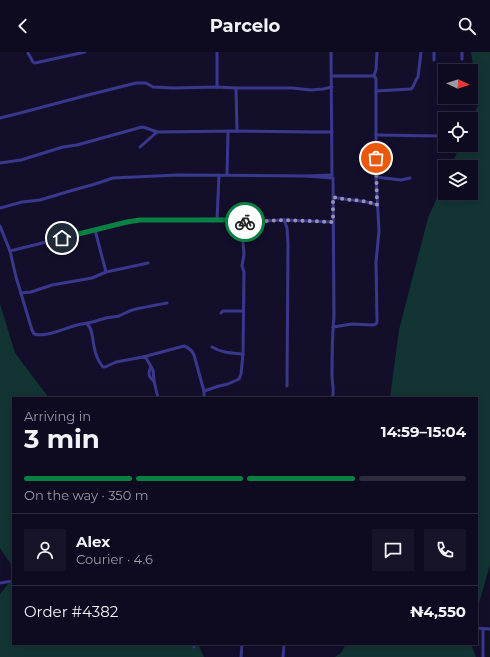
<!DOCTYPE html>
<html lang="en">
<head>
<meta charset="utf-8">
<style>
  :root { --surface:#0e0b20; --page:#171429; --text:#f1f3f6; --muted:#9b9ba5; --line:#2e2b3e; --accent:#0b8043 }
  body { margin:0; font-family:Montserrat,sans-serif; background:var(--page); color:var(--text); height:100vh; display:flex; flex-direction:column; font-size:15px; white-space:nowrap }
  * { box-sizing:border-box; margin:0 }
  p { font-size:13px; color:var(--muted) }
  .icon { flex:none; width:22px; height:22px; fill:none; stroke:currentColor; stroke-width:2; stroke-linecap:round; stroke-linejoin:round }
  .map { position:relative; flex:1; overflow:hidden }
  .sheet { position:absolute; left:12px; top:345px; width:466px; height:248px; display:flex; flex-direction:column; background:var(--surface); border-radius:0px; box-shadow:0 2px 10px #0003,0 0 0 1px var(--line) }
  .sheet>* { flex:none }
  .needle { width:26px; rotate:94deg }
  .fabs { position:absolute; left:438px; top:12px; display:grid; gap:8px }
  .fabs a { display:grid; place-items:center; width:40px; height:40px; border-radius:0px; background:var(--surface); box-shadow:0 2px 10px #0003,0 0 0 1px var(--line); font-size:20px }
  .pin { position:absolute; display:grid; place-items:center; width:34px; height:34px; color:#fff; margin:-17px; border:2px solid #fff; border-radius:50%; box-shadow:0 1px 4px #0007 }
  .courier { position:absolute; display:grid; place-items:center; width:40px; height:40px; margin:-20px; border:3px solid #0b8043; border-radius:50%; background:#fff; color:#222; box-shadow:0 1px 5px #0007 }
  .headline em { font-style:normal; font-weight:700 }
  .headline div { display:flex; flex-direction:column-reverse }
  .headline { display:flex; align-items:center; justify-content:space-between; height:68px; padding:0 12px }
  h1 { font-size:26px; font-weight:700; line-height:30px }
  .bar { display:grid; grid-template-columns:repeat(4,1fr); gap:6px 4px; align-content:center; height:48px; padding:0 12px }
  .bar i { height:5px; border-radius:3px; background:var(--line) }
  .bar .active { background:var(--accent) }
  .bar p { grid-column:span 4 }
  .line { display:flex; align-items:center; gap:10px; padding:0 12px; border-top:1px solid var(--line) }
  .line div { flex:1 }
  .round { display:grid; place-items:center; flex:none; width:42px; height:42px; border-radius:0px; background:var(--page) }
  header { display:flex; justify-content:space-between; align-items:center; height:52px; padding:0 12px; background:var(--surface); font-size:18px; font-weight:700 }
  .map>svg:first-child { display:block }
</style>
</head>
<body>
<header><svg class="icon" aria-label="back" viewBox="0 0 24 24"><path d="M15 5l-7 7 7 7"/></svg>Parcelo<svg class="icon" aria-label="search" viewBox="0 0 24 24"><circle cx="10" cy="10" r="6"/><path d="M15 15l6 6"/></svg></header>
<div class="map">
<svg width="490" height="605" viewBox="0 0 490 605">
  <rect width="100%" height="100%" fill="#130f2b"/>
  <g fill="#123533">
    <path d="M471,0H490V513L477,558V346H390L399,278L428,166L445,128V141H471V115H451L460,93H471V70L479,51Z"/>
    <path d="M0,252L15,301L49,346H13V515L0,496Z"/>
    <path d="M13,526V592H198L204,605H0V542Z"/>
    <path d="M346,592H471L476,605H335L341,601Z"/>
  </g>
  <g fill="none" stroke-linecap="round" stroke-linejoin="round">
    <g stroke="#39388c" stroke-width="3">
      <path d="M217,0V35"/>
      <path d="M331,0L332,123L306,124L333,126L334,265C332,285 332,305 332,324C332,332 335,339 332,346"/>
      <path d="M434,0V8"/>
      <path d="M28,1L33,10L35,11L85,0"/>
      <path d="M462,7V0"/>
      <path d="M332,24H374"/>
      <path d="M236,36L237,79"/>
      <path d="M376,39L411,37C415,34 414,29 418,25L421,0"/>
      <path d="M0,66L24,60L88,43L136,31H146L153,35L173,36L217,35L236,36H292L311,38L323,37L332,35"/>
      <path d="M376,83L440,84"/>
      <path d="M140,95L157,80"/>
      <path d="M0,111L21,108L63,95L77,93L142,75L146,76L157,80L237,79L313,80H332"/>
      <path d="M227,123L228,79"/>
      <path d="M376,125L401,128L410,126"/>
      <path d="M333,145C348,149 363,147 377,153"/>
      <path d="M0,156L22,150L40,148L70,139L95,132L113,126L177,123L306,124"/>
      <path d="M217,168L219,123"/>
      <path d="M284,168L287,176L288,192L287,334"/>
      <path d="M0,174L10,199L16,225L32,278L34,282C48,286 68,274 82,272C91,271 98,268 106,266C110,265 115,265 119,264C124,262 130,258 136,257C146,255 156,253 167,251"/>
      <path d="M95,178L106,220"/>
      <path d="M10,199L127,170L140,168L240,167L245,170L284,168L333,170"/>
      <path d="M21,241L31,240L52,233L92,226L106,220L148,211"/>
      <path d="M221,261L223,259H243"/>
      <path d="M87,272C93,277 92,286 94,294C95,301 98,309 103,315H105L116,310L143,305L146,306L153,318L154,329L158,346"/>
      <path d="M333,275L352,272L373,273L376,272L377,270L376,210L379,179L376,125V27L374,23L376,18L377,0"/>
      <path d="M212,295C222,301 232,301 243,302"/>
      <path d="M143,305L184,294C189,296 192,298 194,303L204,339"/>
      <path d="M151,315C148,321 148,325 154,329"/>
      <path d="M205,346L204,343V339L219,334L228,332L239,327L241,322L243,302L244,220L242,214L244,202L243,190L246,175L245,170"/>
      <path d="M0,531L13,529"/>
      <path d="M477,576L490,577"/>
      <path d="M194,595V592"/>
      <path d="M241,605L242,592"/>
      <path d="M283,605L284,592"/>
      <path d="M483,605V577"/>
    </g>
  </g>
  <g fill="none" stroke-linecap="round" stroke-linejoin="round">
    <path stroke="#9692b5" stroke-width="4" stroke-dasharray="0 7.2" d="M245,170L284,168L333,170V145C348,149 363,147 377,153L376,106"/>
    <path stroke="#0b8043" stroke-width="5" d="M62,186L127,170L140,168H240L245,170"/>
  </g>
</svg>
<div class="fabs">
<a><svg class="needle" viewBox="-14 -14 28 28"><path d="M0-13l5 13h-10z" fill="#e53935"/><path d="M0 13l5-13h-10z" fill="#9b9ba5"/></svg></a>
<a><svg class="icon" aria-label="locate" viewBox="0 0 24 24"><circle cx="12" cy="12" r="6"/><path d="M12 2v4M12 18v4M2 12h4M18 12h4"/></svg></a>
<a><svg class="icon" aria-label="layers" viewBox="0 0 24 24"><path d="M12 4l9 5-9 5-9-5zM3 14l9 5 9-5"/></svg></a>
</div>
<div class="pin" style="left:376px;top:106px;background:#ea580c"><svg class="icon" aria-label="bag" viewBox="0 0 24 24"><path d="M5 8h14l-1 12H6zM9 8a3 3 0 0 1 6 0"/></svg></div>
<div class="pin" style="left:62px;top:186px;background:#1f2937"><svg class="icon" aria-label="home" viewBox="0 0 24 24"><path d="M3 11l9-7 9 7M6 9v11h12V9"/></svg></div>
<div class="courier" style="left:245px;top:170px"><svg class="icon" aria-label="bike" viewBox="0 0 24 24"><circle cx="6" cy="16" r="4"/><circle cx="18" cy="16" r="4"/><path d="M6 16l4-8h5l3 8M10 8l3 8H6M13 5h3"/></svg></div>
<section class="sheet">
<div class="headline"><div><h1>3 min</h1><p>Arriving in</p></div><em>14:59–15:04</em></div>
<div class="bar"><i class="active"></i><i class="active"></i><i class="active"></i><i></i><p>On the way · 350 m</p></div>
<div class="line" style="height:72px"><a class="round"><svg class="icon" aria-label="person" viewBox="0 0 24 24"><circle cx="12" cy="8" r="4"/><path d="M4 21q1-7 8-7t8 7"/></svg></a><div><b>Alex</b><p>Courier · 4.6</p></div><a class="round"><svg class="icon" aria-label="chat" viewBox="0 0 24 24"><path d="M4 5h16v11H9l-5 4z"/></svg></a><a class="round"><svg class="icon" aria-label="phone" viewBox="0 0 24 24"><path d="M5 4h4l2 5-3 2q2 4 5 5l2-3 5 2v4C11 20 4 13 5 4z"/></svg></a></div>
<div class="line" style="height:52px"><div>Order #4382</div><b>₦4,550</b></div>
</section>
</div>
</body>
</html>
